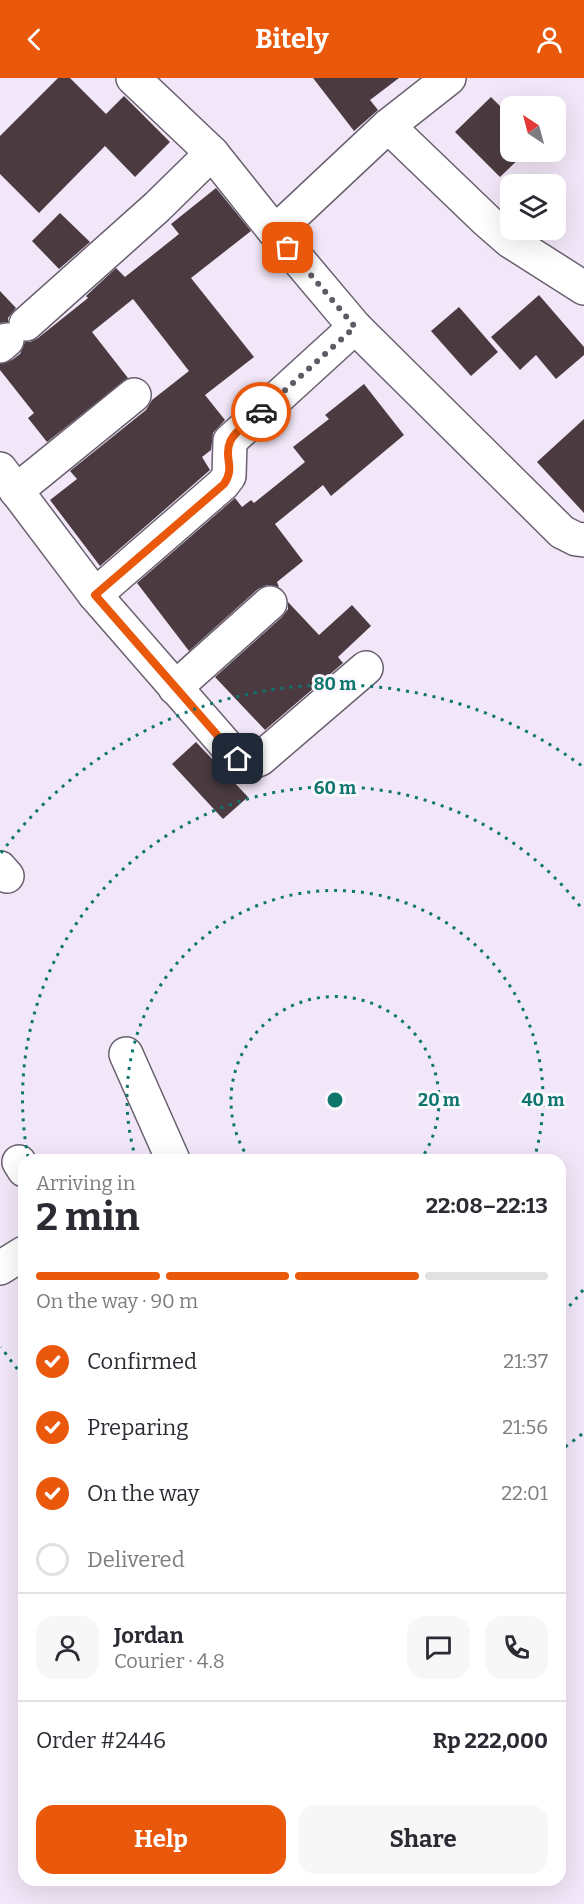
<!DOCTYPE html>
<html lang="en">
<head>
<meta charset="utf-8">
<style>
  :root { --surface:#fff; --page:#f7f7f7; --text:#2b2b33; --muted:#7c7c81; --line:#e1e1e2; --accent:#ea580c }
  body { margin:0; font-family:Bitter,serif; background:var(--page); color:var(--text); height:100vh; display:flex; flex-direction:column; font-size:22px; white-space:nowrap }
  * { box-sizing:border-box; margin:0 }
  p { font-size:20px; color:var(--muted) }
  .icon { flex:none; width:33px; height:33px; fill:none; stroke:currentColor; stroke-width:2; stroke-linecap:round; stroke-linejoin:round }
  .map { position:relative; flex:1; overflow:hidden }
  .panel { position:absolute; left:18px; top:1076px; width:548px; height:732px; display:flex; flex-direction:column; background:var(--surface); border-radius:18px; box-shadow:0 6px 24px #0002 }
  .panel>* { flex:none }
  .needle { width:39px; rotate:324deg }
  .tools { position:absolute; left:500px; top:18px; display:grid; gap:12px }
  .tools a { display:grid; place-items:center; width:66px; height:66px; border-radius:12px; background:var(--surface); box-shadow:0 6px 24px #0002; font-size:30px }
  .pin { position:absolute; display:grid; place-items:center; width:51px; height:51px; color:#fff; margin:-26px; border-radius:12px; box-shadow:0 3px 9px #0006 }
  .courier { position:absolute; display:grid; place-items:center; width:60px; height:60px; margin:-30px; border:4px solid #ea580c; border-radius:50%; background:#fff; color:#222; box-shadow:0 2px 8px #0007 }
  .head em { font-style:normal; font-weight:700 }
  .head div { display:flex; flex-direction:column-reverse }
  .head { display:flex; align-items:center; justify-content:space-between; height:102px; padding:0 18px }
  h1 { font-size:39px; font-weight:700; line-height:45px }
  .bar { display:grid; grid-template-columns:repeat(4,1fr); gap:9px 6px; align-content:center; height:72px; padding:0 18px }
  .bar i { height:8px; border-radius:4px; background:var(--line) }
  .bar .on { background:var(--accent) }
  .bar p { grid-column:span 4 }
  .line { display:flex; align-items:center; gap:15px; padding:0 18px; border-top:2px solid var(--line) }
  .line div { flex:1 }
  .round { display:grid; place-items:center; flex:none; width:63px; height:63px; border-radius:18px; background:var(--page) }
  ol { padding:0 18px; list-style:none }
  li { display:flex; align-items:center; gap:18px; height:66px }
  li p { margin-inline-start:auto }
  li .icon { padding:6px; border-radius:50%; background:var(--accent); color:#fff; stroke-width:4 }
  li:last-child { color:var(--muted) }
  li i { width:33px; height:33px; border:3px solid var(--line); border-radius:50% }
  .button { display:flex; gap:12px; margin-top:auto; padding:12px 18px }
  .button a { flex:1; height:69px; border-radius:18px; background:var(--accent); color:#fff; font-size:24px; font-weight:700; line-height:69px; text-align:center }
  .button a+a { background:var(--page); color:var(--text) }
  header { display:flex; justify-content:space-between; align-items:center; height:78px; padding:0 18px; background:var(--accent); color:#fff; font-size:27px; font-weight:700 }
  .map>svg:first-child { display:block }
</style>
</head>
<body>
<header><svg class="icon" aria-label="back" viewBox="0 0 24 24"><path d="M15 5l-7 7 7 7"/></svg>Bitely<svg class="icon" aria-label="person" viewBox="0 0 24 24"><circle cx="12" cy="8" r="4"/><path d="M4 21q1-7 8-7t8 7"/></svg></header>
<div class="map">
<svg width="584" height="1826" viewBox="0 0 584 1826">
  <rect width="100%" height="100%" fill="#f2e7f8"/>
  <g fill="#4b3b41">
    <path d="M58,0H70L106,36L124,18L170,64L135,99L105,68L39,135L0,96V58Z"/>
    <path d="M313,0H399L370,22L378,32L354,53Z"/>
    <path d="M491,19L510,38V74H526L500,99L455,54Z"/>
    <path d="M216,110L251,153L191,200L254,279L205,317L225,342L213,355L211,372L202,379L210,392L100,488L50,422L77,401L70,393L146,332L152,322L189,293L133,221L92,254L128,300L47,364L28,340L34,335L0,292V286L12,282L20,276L25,264H30L38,260L88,220L86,218L116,190L125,199L179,156L171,146Z"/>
    <path d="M60,135L90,164L59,191L32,163Z"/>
    <path d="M0,213L16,230L8,240V244L0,245Z"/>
    <path d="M539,217L584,269V277L556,301L536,277L520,292L491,259Z"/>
    <path d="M459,229L498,274L471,298L431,253Z"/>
    <path d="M364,306L404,357L331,418L323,407L275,446L303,483L277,504L279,509L267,507L258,511L189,573L137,505L235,420L242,429L251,422L254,425L305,384L293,369L329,341L325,337Z"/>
    <path d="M584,341V435L537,384Z"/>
    <path d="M288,524L319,557L352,527L371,548L338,579L343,585L265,652L215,599L282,539L288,531Z"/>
    <path d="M196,664L248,719L223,741L172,686Z"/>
  </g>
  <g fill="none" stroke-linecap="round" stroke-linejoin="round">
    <g stroke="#69606f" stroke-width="36">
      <g id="minor">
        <path d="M133,0L212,75L275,154L355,249L562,454L576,461L584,462"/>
        <path d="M388,48L487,143L510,163L584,210"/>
        <path d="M275,154L388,48L449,0"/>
        <path d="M26,246L157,129L212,75"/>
        <path d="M0,268L7,262"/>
        <path d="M0,391L95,517L238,681L250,685L260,681L366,590"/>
        <path d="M16,413L134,317"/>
        <path d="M95,517L223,406L229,398L230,363L355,249"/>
        <path d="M175,610L270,525"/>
        <path d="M0,790L7,798"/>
        <path d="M126,976L173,1082"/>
        <path d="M19,1084L24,1092"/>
        <path d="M0,1190L24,1175"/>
      </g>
    </g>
    <use href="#minor" stroke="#fff" stroke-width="33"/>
  </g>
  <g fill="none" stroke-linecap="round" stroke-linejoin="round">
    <path stroke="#605a64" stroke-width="6" stroke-dasharray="0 10.8" d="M261,334L355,249L288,170"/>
    <path stroke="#ea580c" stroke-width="8" d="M238,681L95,517L224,406C236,388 223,380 230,364C234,353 252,342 261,334"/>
  </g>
  <g fill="none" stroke="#0f766e" stroke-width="3" stroke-dasharray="3 6">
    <path d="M249 1081A104 104 0 1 1 421 1081"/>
    <path d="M136 1081A208 208 0 1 1 534 1081"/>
    <path d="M583 1212A312 312 0 0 1 561 1237M28 1079A312 312 0 0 1 583 832"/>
    <path d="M582 1356A416 416 0 0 1 562 1371M23 1298A416 416 0 0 1 1 1269M1 775A416 416 0 0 1 582 688"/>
  </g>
  <circle cx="335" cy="1022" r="9" fill="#0f766e" stroke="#fbf7fe" stroke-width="3"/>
  <g font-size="18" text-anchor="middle" font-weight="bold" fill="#0f766e" stroke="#fbf7fe" stroke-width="6" stroke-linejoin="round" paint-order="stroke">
    <text x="335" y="612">80 m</text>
    <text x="335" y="716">60 m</text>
    <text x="439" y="1028">20 m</text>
    <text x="543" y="1028">40 m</text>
  </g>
</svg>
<div class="tools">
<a><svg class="needle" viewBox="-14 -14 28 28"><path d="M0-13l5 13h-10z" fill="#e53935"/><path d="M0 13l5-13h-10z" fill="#7c7c81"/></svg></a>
<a><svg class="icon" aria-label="layers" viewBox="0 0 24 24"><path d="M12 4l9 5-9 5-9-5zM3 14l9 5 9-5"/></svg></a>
</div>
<div class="pin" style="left:288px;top:170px;background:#ea580c"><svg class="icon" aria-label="bag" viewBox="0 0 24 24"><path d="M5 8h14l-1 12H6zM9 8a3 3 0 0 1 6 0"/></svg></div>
<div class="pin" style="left:238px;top:681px;background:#1f2937"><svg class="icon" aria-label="home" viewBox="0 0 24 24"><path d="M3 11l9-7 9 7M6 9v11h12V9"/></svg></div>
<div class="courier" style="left:261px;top:334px"><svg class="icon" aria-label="car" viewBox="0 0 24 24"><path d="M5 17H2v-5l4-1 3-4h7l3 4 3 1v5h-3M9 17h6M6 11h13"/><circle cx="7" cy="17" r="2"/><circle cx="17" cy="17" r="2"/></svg></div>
<section class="panel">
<div class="head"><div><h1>2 min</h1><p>Arriving in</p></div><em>22:08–22:13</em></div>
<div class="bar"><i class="on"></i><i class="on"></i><i class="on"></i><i></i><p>On the way · 90 m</p></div>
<ol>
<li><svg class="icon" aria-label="check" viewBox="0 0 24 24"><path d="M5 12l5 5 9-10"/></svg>Confirmed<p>21:37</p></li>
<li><svg class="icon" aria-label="check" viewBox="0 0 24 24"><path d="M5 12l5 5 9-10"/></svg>Preparing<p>21:56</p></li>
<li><svg class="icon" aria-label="check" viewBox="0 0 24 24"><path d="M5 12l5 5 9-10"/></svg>On the way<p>22:01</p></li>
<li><i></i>Delivered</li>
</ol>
<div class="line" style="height:108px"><a class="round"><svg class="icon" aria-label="person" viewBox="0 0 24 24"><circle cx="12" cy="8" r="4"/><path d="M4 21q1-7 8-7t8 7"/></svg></a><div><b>Jordan</b><p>Courier · 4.8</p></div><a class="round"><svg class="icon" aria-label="chat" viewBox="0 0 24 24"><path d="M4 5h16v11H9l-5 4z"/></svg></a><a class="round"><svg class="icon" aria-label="phone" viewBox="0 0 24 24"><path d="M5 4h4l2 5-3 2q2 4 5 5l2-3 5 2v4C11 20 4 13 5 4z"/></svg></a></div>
<div class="line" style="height:78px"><div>Order #2446</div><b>Rp 222,000</b></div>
<div class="button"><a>Help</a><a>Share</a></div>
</section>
</div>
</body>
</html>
